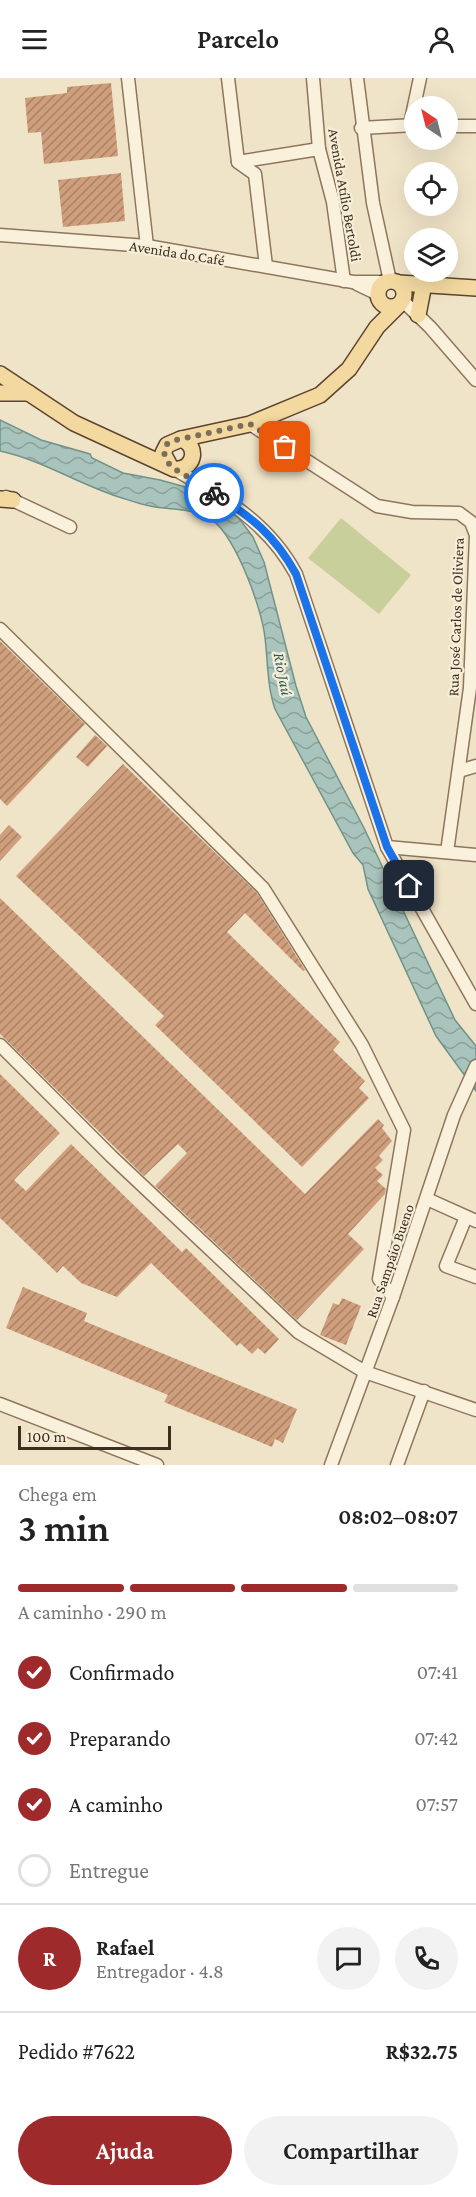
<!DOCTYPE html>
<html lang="pt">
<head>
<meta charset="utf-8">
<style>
  :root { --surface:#fff; --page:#f2f2f2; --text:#222; --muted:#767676; --line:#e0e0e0; --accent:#9e2a2b }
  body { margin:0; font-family:"Crimson Pro",serif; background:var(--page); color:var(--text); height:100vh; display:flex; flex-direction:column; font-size:22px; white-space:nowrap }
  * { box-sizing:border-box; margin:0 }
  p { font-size:20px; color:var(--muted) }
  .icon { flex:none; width:33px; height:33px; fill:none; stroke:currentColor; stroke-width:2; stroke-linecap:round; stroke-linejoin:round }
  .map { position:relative; height:1387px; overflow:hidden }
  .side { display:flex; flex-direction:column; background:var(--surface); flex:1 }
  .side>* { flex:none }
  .needle { width:39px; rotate:325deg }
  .buttons { position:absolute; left:404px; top:18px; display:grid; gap:12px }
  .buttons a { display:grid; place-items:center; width:54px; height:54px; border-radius:50%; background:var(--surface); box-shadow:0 6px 24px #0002; font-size:30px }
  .scale { position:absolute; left:18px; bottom:15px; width:153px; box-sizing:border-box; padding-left:6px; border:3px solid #3d2e20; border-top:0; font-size:16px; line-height:21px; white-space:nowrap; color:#3d2e20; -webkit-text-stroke:4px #f7eed8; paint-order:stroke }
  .pin { position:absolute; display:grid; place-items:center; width:51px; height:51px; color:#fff; margin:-26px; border-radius:12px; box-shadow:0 3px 9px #0006 }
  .courier { position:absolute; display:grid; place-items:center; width:60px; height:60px; margin:-30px; border:4px solid #1a73e8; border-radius:50%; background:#fff; color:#222; box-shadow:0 2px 8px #0007 }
  .overview em { font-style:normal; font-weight:600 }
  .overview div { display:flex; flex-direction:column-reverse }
  .overview { display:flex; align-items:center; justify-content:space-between; height:102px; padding:0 18px }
  h1 { font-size:39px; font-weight:600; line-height:45px }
  .bar { display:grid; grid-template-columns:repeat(4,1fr); gap:9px 6px; align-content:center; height:72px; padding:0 18px }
  .bar i { height:8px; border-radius:4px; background:var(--line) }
  .bar .current { background:var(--accent) }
  .bar p { grid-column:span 4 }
  .line { display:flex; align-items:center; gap:15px; padding:0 18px; border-top:2px solid var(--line) }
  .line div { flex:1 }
  .round { display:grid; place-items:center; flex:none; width:63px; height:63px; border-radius:32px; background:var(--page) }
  ol { padding:0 18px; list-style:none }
  li { display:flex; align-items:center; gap:18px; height:66px }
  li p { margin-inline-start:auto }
  li .icon { padding:6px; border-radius:50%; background:var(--accent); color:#fff; stroke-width:4 }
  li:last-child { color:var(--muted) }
  li i { width:33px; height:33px; border:3px solid var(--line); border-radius:50% }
  .button { display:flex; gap:12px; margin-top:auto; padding:12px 18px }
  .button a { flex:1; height:69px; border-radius:36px; background:var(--accent); color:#fff; font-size:24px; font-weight:600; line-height:69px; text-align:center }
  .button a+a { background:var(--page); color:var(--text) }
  header { display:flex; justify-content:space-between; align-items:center; height:78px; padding:0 18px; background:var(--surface); font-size:27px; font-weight:600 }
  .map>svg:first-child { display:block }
</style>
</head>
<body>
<header><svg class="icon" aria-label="menu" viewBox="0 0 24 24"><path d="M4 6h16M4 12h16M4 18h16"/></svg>Parcelo<svg class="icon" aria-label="person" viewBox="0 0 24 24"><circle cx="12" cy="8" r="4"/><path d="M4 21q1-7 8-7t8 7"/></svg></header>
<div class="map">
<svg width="476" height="1387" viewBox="0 0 476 1387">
  <defs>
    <pattern id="water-waves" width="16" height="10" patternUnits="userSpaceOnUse" patternTransform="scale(1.5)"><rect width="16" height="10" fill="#a9c4bc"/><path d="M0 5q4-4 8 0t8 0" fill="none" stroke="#8ba098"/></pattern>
    <pattern id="building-hatch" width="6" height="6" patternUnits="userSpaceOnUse" patternTransform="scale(1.5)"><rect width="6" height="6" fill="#cf9f7d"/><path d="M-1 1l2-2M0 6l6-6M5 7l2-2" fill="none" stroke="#a98266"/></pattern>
  </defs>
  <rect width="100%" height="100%" fill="#f0e4c8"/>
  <path fill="#c9cf9b" d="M341,440L411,497L379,536L308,480Z"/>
  <path fill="url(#water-waves)" stroke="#6f938a" stroke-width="1.5" d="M0,342L41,362L90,376L92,380L123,395L160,402L214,417L237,438L253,459L264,484L296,608L306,639L364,750L455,942L476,968V1013L436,958L368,811L363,787L353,775L275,631C267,608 268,584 265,560C262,530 234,453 208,439C190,430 169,432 150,428C139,426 129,422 119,419C78,406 42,382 0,373Z"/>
  <g fill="url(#building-hatch)">
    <path d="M111,5L118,78L44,86L41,54L28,55L25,20L67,15V9Z"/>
    <path d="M121,95L125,143L63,149L58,102Z"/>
    <path d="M0,563L85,646L7,728L0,721Z"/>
    <path d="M95,657L107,668L88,689L76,679Z"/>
    <path d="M123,686L257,815L305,892L303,893L245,835L227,854L340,964L333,972L365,1003L359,1010L369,1020L302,1089L155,947L164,938L16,798Z"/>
    <path d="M9,747L22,759L0,783V757Z"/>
    <path d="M0,820L305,1116L378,1041L384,1047L382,1050L392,1063L379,1078L383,1082L375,1090L383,1097L377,1103L386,1111L385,1116L348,1156L364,1171L297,1242L155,1108L187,1075L178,1066L144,1098L0,956Z"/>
    <path d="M0,996L60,1055L14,1102L26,1113L71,1066L182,1174L186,1170L279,1261L265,1276L258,1270L252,1276L240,1265L237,1268L151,1185L117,1219L81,1205L63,1188L57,1195L0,1140Z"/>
    <path d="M23,1209L87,1235L84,1243L297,1331L283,1365L275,1361L272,1369L164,1324L168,1317L6,1250Z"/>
    <path d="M342,1220L361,1228L346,1267L320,1257L333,1225L339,1227Z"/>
  </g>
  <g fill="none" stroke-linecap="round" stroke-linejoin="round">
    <g stroke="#8d765c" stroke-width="15">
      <g id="minor">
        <path d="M128,0L147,168"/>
        <path d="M228,0L238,84L255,96L266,188"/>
        <path d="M313,0L319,71L333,124L344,203"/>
        <path d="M357,0L373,125L390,203"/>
        <path d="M410,47L420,0"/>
        <path d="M447,48H476"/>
        <path d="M361,50L414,47"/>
        <path d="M238,84L319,71"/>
        <path d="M0,157L147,168L353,204H385"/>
        <path d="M357,206L378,216"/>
        <path d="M403,223L430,249L476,302"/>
        <path d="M250,346L377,428L412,434L459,435L471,444L476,457L470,610L447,774"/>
        <path d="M174,391C223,419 268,444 296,496L387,769L476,926"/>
        <path d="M6,419L70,449"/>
        <path d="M0,551L263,810L362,967L404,1052L379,1201L393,1219"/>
        <path d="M459,693L476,688"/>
        <path d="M387,769L476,777"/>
        <path d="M0,967L111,1078L298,1254L365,1294L476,1332"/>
        <path d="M427,1121L476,1143"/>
        <path d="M466,1139L446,1188L476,1199"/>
        <path d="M0,1326L157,1387"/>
        <path d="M331,1387L393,1219L454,1037L476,988"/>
        <path d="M397,1387L424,1313"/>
      </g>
    </g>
    <g stroke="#5b4430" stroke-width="18">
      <g id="major">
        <circle cx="391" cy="216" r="13"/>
        <path d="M399,205L476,210"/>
        <path d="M418,237L423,211"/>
        <path d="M0,296L74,345L174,391C194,393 200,368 181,361L167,367L163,375L170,388"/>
        <path d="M0,315H29"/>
        <path d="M181,361L250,346L320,317L349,291L377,249L400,226"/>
        <path d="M0,421L13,422"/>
      </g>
    </g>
    <use href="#minor" stroke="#faf1dc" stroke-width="12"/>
    <use href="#major" stroke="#f3d9a0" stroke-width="15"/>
  </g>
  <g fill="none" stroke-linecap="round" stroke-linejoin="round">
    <path stroke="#7c6e5b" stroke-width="6" stroke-dasharray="0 10.8" d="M214,415L170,388L164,375L167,366L176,362L250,346L285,369"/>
    <path stroke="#1a73e8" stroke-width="8" d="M214,415C251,439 274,456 296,496L387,769L409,808"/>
  </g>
  <g text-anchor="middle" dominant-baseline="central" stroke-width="4.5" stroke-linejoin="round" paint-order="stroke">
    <g font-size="15" fill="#3d2e20" stroke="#f7eed8">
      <text transform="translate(345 117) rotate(80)">Avenida Atílio Bertoldi</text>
      <text transform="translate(177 175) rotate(9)">Avenida do Café</text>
      <text transform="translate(456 539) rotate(-88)">Rua José Carlos de Oliviera</text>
      <text transform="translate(390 1183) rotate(-71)">Rua Sampáio Bueno</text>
    </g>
    <g font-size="16" font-style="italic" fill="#2f5d5a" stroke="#f7eed8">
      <text transform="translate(283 596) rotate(79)">Rio Jaú</text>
    </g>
  </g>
</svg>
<div class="buttons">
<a><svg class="needle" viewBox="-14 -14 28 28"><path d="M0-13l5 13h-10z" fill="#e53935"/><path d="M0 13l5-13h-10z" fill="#767676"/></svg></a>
<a><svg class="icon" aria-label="locate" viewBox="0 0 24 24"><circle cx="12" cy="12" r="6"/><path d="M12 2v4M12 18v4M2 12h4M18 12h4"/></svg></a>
<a><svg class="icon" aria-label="layers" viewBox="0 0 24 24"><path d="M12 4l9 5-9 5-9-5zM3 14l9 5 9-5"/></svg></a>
</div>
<div class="scale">100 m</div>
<div class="pin" style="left:285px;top:369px;background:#ea580c"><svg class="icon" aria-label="bag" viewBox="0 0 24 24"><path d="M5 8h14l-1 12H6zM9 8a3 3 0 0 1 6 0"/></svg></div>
<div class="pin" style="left:409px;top:808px;background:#1f2937"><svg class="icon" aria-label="home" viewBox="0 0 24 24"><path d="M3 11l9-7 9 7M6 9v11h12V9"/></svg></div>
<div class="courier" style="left:214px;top:415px"><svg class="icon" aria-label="bike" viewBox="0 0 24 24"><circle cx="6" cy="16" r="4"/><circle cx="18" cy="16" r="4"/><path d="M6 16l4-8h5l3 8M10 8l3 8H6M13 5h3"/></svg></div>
</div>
<section class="side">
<div class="overview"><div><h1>3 min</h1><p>Chega em</p></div><em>08:02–08:07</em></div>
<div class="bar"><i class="current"></i><i class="current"></i><i class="current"></i><i></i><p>A caminho · 290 m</p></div>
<ol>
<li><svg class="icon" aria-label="check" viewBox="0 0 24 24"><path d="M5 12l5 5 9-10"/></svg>Confirmado<p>07:41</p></li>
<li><svg class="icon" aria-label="check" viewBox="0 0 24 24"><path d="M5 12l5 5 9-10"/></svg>Preparando<p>07:42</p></li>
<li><svg class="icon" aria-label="check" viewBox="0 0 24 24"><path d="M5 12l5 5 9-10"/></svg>A caminho<p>07:57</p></li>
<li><i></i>Entregue</li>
</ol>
<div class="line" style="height:108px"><b class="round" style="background:var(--accent);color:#fff">R</b><div><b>Rafael</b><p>Entregador · 4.8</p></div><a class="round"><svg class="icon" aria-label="chat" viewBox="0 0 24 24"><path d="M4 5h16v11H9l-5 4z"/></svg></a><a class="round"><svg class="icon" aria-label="phone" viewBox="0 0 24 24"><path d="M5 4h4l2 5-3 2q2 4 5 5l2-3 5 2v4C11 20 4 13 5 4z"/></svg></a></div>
<div class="line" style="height:78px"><div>Pedido #7622</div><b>R$32.75</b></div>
<div class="button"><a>Ajuda</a><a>Compartilhar</a></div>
</section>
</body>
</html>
